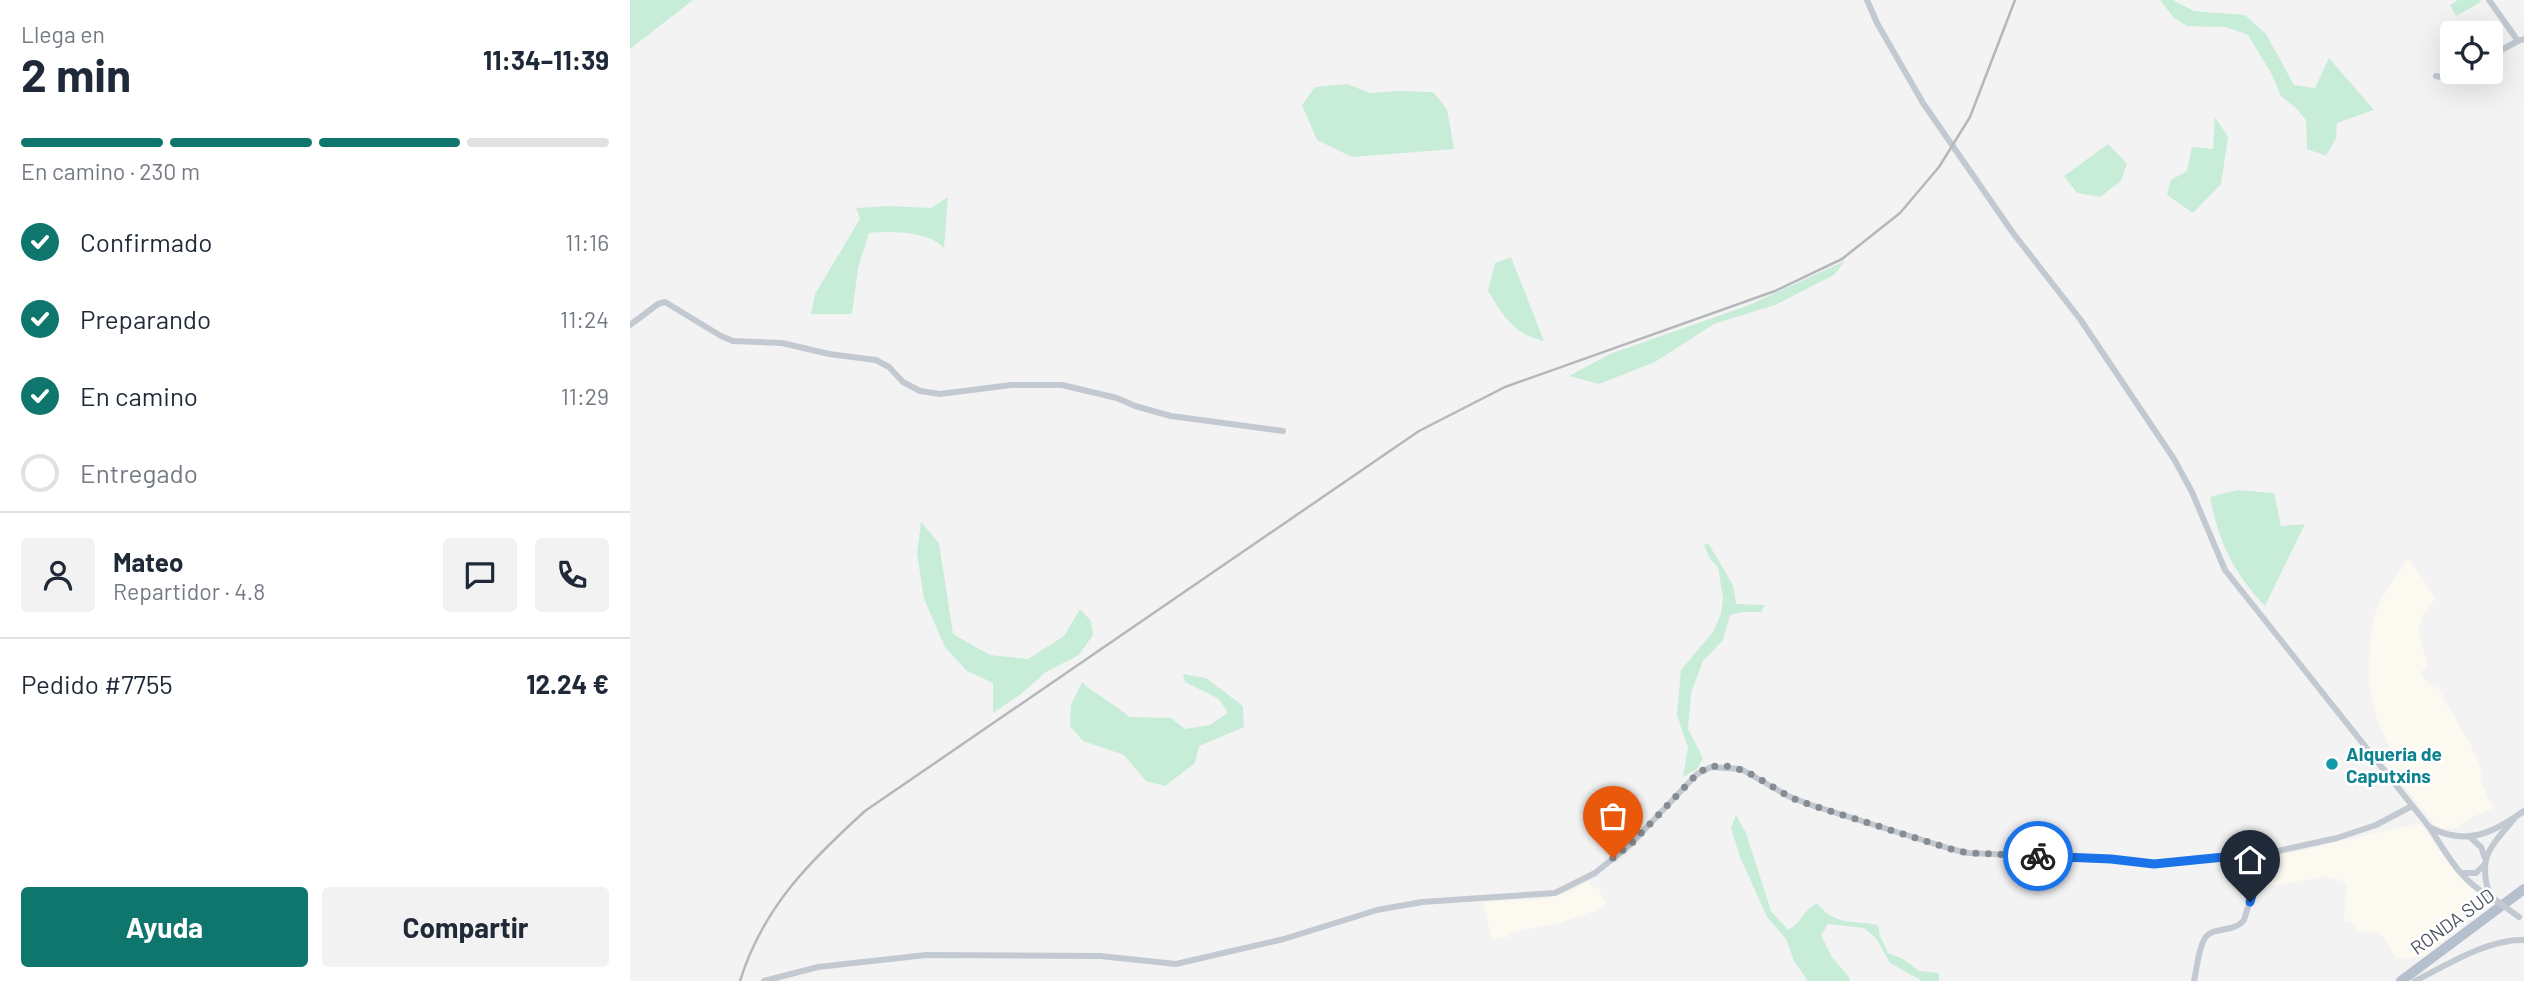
<!DOCTYPE html>
<html lang="es">
<head>
<meta charset="utf-8">
<style>
  :root { --surface:#fff; --page:#f2f2f3; --text:#1f2937; --muted:#747a83; --line:#e0e1e3; --accent:#0f766e }
  body { margin:0; font-family:Barlow,sans-serif; background:var(--page); color:var(--text); height:100vh; display:flex; flex-direction:column; font-size:26px; white-space:nowrap }
  * { box-sizing:border-box; margin:0 }
  p { font-size:23px; color:var(--muted) }
  .icon { flex:none; width:38px; height:38px; fill:none; stroke:currentColor; stroke-width:2; stroke-linecap:round; stroke-linejoin:round }
  .map { position:relative; flex:1; overflow:hidden }
  .panel { display:flex; flex-direction:column; background:var(--surface); width:630px }
  .panel>* { flex:none }
  .buttons { position:absolute; left:1810px; top:21px; display:grid; gap:14px }
  .buttons a { display:grid; place-items:center; width:63px; height:63px; border-radius:7px; background:var(--surface); box-shadow:0 7px 28px #0002; font-size:35px }
  .pin { position:absolute; display:grid; place-items:center; width:60px; height:60px; color:#fff; margin:-72px -30px; border-radius:50% 50% 50% 0; rotate:-45deg; box-shadow:0 0 7px #0007 }
  .pin .icon { rotate:45deg }
  .courier { position:absolute; display:grid; place-items:center; width:70px; height:70px; margin:-35px; border:5px solid #1a73e8; border-radius:50%; background:#fff; color:#222; box-shadow:0 2px 9px #0007 }
  .headline em { font-style:normal; font-weight:700 }
  .headline div { display:flex; flex-direction:column-reverse }
  .headline { display:flex; align-items:center; justify-content:space-between; height:119px; padding:0 21px }
  h1 { font-size:46px; font-weight:700; line-height:52px }
  .bar { display:grid; grid-template-columns:repeat(4,1fr); gap:10px 7px; align-content:center; height:84px; padding:0 21px }
  .bar i { height:9px; border-radius:5px; background:var(--line) }
  .bar .current { background:var(--accent) }
  .bar p { grid-column:span 4 }
  .line { display:flex; align-items:center; gap:18px; padding:0 21px; border-top:2px solid var(--line) }
  .line div { flex:1 }
  .round { display:grid; place-items:center; flex:none; width:74px; height:74px; border-radius:7px; background:var(--page) }
  ol { padding:0 21px; list-style:none }
  li { display:flex; align-items:center; gap:21px; height:77px }
  li p { margin-inline-start:auto }
  li .icon { padding:7px; border-radius:50%; background:var(--accent); color:#fff; stroke-width:4 }
  li:last-child { color:var(--muted) }
  li i { width:38px; height:38px; border:4px solid var(--line); border-radius:50% }
  .button { display:flex; gap:14px; margin-top:auto; padding:14px 21px }
  .button a { flex:1; height:80px; border-radius:7px; background:var(--accent); color:#fff; font-size:28px; font-weight:700; line-height:80px; text-align:center }
  .button a+a { background:var(--page); color:var(--text) }
  main { display:flex; flex:1; min-height:0 }
  .map>svg:first-child { display:block }
</style>
</head>
<body>
<main>
<section class="panel">
<div class="headline"><div><h1>2 min</h1><p>Llega en</p></div><em>11:34–11:39</em></div>
<div class="bar"><i class="current"></i><i class="current"></i><i class="current"></i><i></i><p>En camino · 230 m</p></div>
<ol>
<li><svg class="icon" aria-label="check" viewBox="0 0 24 24"><path d="M5 12l5 5 9-10"/></svg>Confirmado<p>11:16</p></li>
<li><svg class="icon" aria-label="check" viewBox="0 0 24 24"><path d="M5 12l5 5 9-10"/></svg>Preparando<p>11:24</p></li>
<li><svg class="icon" aria-label="check" viewBox="0 0 24 24"><path d="M5 12l5 5 9-10"/></svg>En camino<p>11:29</p></li>
<li><i></i>Entregado</li>
</ol>
<div class="line" style="height:126px"><a class="round"><svg class="icon" aria-label="person" viewBox="0 0 24 24"><circle cx="12" cy="8" r="4"/><path d="M4 21q1-7 8-7t8 7"/></svg></a><div><b>Mateo</b><p>Repartidor · 4.8</p></div><a class="round"><svg class="icon" aria-label="chat" viewBox="0 0 24 24"><path d="M4 5h16v11H9l-5 4z"/></svg></a><a class="round"><svg class="icon" aria-label="phone" viewBox="0 0 24 24"><path d="M5 4h4l2 5-3 2q2 4 5 5l2-3 5 2v4C11 20 4 13 5 4z"/></svg></a></div>
<div class="line" style="height:91px"><div>Pedido #7755</div><b>12.24 €</b></div>
<div class="button"><a>Ayuda</a><a>Compartir</a></div>
</section>
<div class="map">
<svg width="1894" height="981" viewBox="0 0 1894 981">
  <rect width="100%" height="100%" fill="#f4f3f3"/>
  <g fill="#fcf9f0">
    <path d="M1779,558L1806,598L1793,616L1788,631L1797,661V668L1791,671V674L1803,688L1807,686L1841,746L1851,768L1852,784L1863,808L1838,819L1828,828L1812,829L1805,825L1751,758L1762,751L1748,723L1742,700L1739,678L1741,630L1745,614L1752,597Z"/>
    <path d="M1786,824L1792,825L1818,862L1859,905L1825,930L1796,956L1767,959L1750,933L1727,931L1725,923L1714,920L1717,883L1696,876L1631,888L1639,858Z"/>
    <path d="M959,881L960,886L968,888L976,903L966,910L930,923L878,933L879,937L862,939L853,902L913,899L937,893Z"/>
  </g>
  <g fill="#c7edd8">
    <path d="M0,0H63L0,49Z"/>
    <path d="M1530,0H1543L1564,11L1615,15L1636,34L1664,85L1685,88L1699,58L1744,110L1707,123L1706,138L1696,156L1677,149L1676,120L1666,108L1651,96L1641,73L1618,35L1596,27L1557,26L1544,18Z"/>
    <path d="M1828,0H1850L1851,2L1826,16L1820,5Z"/>
    <path d="M717,84L740,93L767,91L803,92L817,109L824,149L722,157L687,140L672,105L685,87Z"/>
    <path d="M1585,117L1598,137L1591,184L1563,213L1537,195L1541,180L1557,171L1562,147L1583,149Z"/>
    <path d="M1478,144L1497,164L1491,181L1470,197L1447,193L1434,176Z"/>
    <path d="M318,197L314,248C298,231 261,231 239,233L228,268L222,314H181L185,294L230,219L226,208L260,206L301,208Z"/>
    <path d="M881,257L914,341C882,334 874,316 858,291L865,263Z"/>
    <path d="M1215,261L1204,275L1145,305L1084,324L1025,362L969,384L939,376L980,354L1119,305Z"/>
    <path d="M1607,490L1644,493L1651,526L1675,524L1635,606C1603,572 1589,543 1580,497Z"/>
    <path d="M291,522L309,543L323,634L360,655L398,659L434,636L450,609L461,621L463,635L449,655L416,672L390,695L363,713V683L337,671L315,647L294,599L287,553Z"/>
    <path d="M1078,543L1103,585L1106,604L1135,605L1131,612H1112L1100,615L1093,640L1073,661L1061,693L1058,729L1073,758L1068,768L1053,777L1058,748L1047,715L1051,670L1083,632L1091,614L1093,598L1088,567L1080,559L1074,545Z"/>
    <path d="M553,674L576,678L613,706L614,727L569,746L565,763L535,786L516,781L494,755L453,741L440,726L441,705L452,682C467,696 484,703 499,717L541,718L555,729L580,725L598,713L589,699L555,682Z"/>
    <path d="M1106,815L1116,833L1141,911L1158,930C1171,924 1174,909 1187,903C1205,926 1221,920 1248,925L1250,936L1258,953L1273,959L1289,971L1309,973V981H1292L1260,963L1246,938L1234,928L1198,924L1191,935L1202,957L1219,977L1220,981H1178L1164,961L1156,939L1137,917L1110,857L1101,828Z"/>
  </g>
  <g fill="none" stroke-linecap="round" stroke-linejoin="round">
    <g stroke="#c2c9d0" stroke-width="6">
      <path d="M1237,0L1247,23L1293,103L1383,233L1450,319L1544,459L1562,492L1595,570L1800,828C1815,852 1833,884 1860,896"/>
      <path d="M1859,0L1888,41L1894,39"/>
      <path d="M1860,56L1888,41"/>
      <path d="M1806,76L1817,78L1833,72"/>
      <path d="M0,325L28,304L35,302L91,336L103,341L152,343L199,354L246,360L259,367L273,382L290,391L310,394L381,385H432L487,398L505,406L541,416L653,431"/>
      <path d="M1801,828C1837,846 1863,833 1894,811"/>
      <path d="M1841,838L1851,847L1855,858"/>
      <path d="M1834,873H1846L1854,865"/>
      <path d="M1860,896C1847,858 1860,847 1884,819"/>
      <path d="M134,981L188,967L296,955L470,956L546,964L654,939L747,910L792,902L925,893L965,873L1001,844L1067,774L1081,767L1111,769L1158,796L1181,805L1321,849L1338,853L1481,859L1524,864L1634,854L1707,838L1746,825L1782,806"/>
      <path d="M1564,981C1567,968 1568,949 1575,938C1583,926 1604,933 1614,920L1634,854"/>
      <path d="M1785,981C1817,965 1857,939 1894,940"/>
    </g>
    <path stroke="#b5c0ce" stroke-width="10" d="M1771,981L1894,889"/>
    <path stroke="#b5b7bc" stroke-width="2.5" d="M110,981C133,907 180,861 235,811L789,431L875,387L1145,291L1212,259L1270,213L1309,167L1340,117L1385,0"/>
    <path stroke="#c2c9d0" stroke-width="6" d="M1860,896L1889,917"/>
  </g>
  <g fill="none" stroke-linecap="round" stroke-linejoin="round">
    <path stroke="#878c93" stroke-width="7" stroke-dasharray="0 12.6" d="M983,858L1001,844L1067,774C1096,752 1130,780 1155,794C1163,799 1172,802 1181,805L1321,849L1338,853L1408,856"/>
    <path stroke="#1a73e8" stroke-width="9" d="M1408,856L1481,859L1524,864L1634,853L1620,902"/>
  </g>
  <circle fill="#0f9aa8" stroke="#fff" stroke-width="2.5" cx="1702" cy="764" r="7"/>
  <g text-anchor="middle" dominant-baseline="central" stroke-width="5" stroke-linejoin="round" paint-order="stroke">
    <g font-size="19" font-weight="bold" fill="#0d838f" stroke="#fff" text-anchor="start">
      <text x="1716" y="753">Alqueria de<tspan x="1716" dy="22">Caputxins</tspan></text>
    </g>
    <g font-size="19" fill="#4c545f" stroke="#fff">
      <text transform="translate(1822 921) rotate(-36)">RONDA SUD</text>
    </g>
  </g>
</svg>
<div class="buttons">
<a><svg class="icon" aria-label="locate" viewBox="0 0 24 24"><circle cx="12" cy="12" r="6"/><path d="M12 2v4M12 18v4M2 12h4M18 12h4"/></svg></a>
</div>
<div class="pin" style="left:983px;top:858px;background:#ea580c"><svg class="icon" aria-label="bag" viewBox="0 0 24 24"><path d="M5 8h14l-1 12H6zM9 8a3 3 0 0 1 6 0"/></svg></div>
<div class="pin" style="left:1620px;top:902px;background:#1f2937"><svg class="icon" aria-label="home" viewBox="0 0 24 24"><path d="M3 11l9-7 9 7M6 9v11h12V9"/></svg></div>
<div class="courier" style="left:1408px;top:856px"><svg class="icon" aria-label="bike" viewBox="0 0 24 24"><circle cx="6" cy="16" r="4"/><circle cx="18" cy="16" r="4"/><path d="M6 16l4-8h5l3 8M10 8l3 8H6M13 5h3"/></svg></div>
</div>
</main>
</body>
</html>
